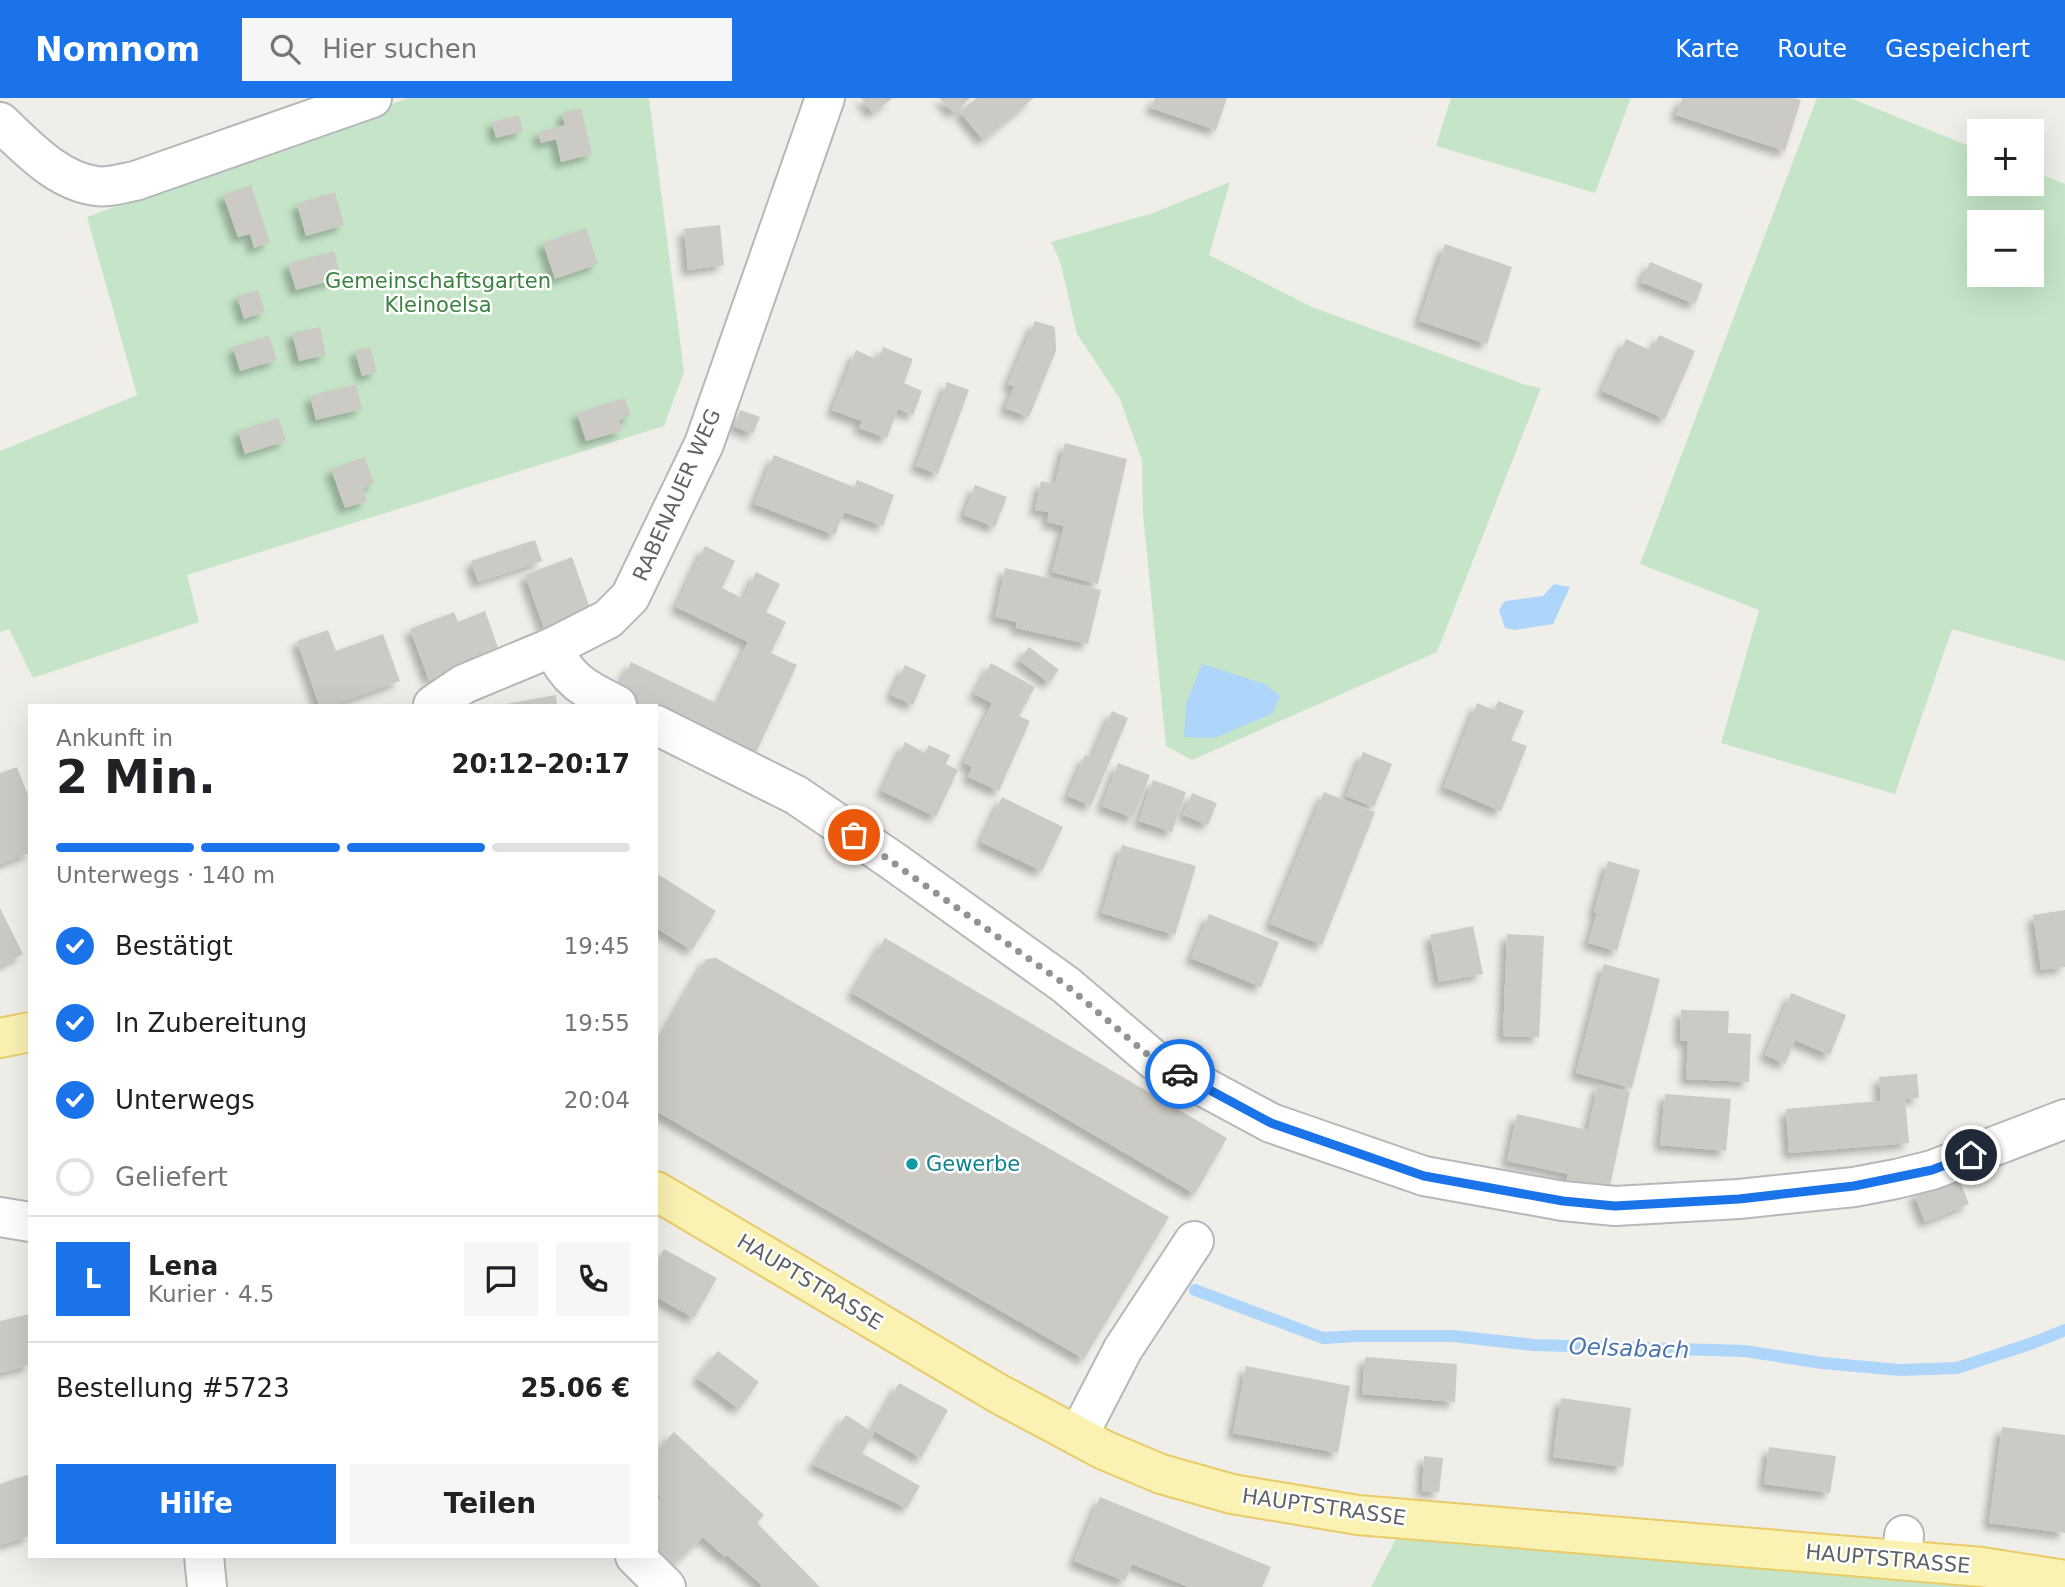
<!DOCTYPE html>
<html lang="de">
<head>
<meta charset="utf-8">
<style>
  :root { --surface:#fff; --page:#f6f6f6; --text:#202124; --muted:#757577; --line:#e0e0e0; --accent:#1a73e8 }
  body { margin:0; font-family:"DejaVu Sans",sans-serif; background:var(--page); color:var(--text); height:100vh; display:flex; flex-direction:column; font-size:26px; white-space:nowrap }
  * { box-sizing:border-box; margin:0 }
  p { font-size:23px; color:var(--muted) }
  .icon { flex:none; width:38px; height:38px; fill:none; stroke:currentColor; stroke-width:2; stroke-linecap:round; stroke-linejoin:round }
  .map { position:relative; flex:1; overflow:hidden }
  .side { position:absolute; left:28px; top:606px; width:630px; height:854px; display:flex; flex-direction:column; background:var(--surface); border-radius:0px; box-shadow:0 7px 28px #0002 }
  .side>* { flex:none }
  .fabs { position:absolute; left:1967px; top:21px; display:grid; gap:14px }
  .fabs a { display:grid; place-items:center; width:77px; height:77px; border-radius:0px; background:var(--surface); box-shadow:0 7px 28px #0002; font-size:35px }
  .pin { position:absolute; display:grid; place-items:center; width:60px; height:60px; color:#fff; margin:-30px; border:4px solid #fff; border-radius:50%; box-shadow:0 2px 7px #0007 }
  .courier { position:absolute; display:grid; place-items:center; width:70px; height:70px; margin:-35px; border:5px solid #1a73e8; border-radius:50%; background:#fff; color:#222; box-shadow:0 2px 9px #0007 }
  .head em { font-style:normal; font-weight:700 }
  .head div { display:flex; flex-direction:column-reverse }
  .head { display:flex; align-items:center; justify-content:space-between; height:119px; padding:0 28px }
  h1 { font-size:46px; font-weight:700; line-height:52px }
  .bar { display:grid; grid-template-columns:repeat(4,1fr); gap:10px 7px; align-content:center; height:84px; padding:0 28px }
  .bar i { height:9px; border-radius:5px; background:var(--line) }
  .bar .on { background:var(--accent) }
  .bar p { grid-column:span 4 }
  .line { display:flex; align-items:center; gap:18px; padding:0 28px; border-top:2px solid var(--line) }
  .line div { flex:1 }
  .round { display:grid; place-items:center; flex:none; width:74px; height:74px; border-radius:0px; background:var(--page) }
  ol { padding:0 28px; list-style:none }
  li { display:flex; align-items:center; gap:21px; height:77px }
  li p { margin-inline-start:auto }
  li .icon { padding:7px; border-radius:50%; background:var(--accent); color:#fff; stroke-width:4 }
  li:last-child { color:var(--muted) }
  li i { width:38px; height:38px; border:4px solid var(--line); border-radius:50% }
  .action { display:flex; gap:14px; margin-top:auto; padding:14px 28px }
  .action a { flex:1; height:80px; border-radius:0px; background:var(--accent); color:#fff; font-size:28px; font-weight:700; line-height:80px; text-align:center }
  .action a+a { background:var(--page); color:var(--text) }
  header { display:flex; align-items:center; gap:42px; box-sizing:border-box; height:98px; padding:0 35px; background:var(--accent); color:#fff }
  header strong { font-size:33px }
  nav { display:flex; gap:38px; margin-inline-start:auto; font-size:24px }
  .search { width:490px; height:63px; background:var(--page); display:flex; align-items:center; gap:18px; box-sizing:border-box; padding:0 24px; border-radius:0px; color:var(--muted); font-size:26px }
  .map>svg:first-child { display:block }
</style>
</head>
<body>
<header>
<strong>Nomnom</strong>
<div class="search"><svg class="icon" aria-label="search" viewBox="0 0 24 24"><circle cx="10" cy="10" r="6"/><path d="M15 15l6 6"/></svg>Hier suchen</div>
<nav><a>Karte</a><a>Route</a><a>Gespeichert</a></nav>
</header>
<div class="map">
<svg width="2065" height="1489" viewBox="0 0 2065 1489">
  <defs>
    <filter id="shadow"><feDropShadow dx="-6" dy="6" stdDeviation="3.5" flood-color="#0004"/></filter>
  </defs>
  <rect width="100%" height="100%" fill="#f0eee8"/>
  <g fill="#c6e5c8" fill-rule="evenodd">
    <path d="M408,0H649L684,274L664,328L187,477L199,524L33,580L9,531L0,534V353L137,297L87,119Z"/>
    <path d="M1451,0H1631L1595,95L1436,48Z"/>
    <path d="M1817,0H1850L1979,52V86H2032V73L2065,86V563L1952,531L1895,696L1721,645L1759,512L1640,466ZM1979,124H2032V177H1979Z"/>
    <path d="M1230,84L1209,157L1312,209L1526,287L1541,290L1437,554L1192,662L1166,648L1143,416L1142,362L1120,301L1077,236L1060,163L1051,144L1153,115Z"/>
    <path d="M1396,1441L1979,1489H1371Z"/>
  </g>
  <g fill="#aed5fa">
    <path d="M1554,486L1570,489L1553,526L1515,532L1505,530L1499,512L1505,503L1543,498Z"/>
    <path d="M1202,566L1265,586L1280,598L1273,615L1215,640L1184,639L1186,606Z"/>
  </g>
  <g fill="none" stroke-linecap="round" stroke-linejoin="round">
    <path stroke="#aed5fa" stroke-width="12" d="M1195,1192L1323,1240L1358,1238H1453L1534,1247L1745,1253L1822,1265L1900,1272L1957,1270L2033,1245L2065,1232"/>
  </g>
  <g fill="#cccac4" filter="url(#shadow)">
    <path d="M861,0H893L873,15Z"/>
    <path d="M939,0H970L954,15Z"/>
    <path d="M977,0H1034L983,42L960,14Z"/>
    <path d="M1155,0H1227L1216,32L1151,10Z"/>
    <path d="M1682,0H1794L1801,2L1785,53L1676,17Z"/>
    <path d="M581,10L592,56L561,64L556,41L541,45L538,34L565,27L562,15Z"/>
    <path d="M519,17L523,33L496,40L492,24Z"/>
    <path d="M251,87L270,144L254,150L250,136L238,139L223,97Z"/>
    <path d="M335,94L344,127L306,138L297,106Z"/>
    <path d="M720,127L724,167L688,172L684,131Z"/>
    <path d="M586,130L598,166L555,181L543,145Z"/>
    <path d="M1445,146L1512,169L1487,246L1419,223Z"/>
    <path d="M334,153L341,180L296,192L288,166Z"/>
    <path d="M1650,164L1703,186L1695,206L1641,184Z"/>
    <path d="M258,192L265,214L244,221L237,198Z"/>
    <path d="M1035,223L1055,229L1056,253L1029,319L1005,310L1014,289L1008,286Z"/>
    <path d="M320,229L326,257L299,263L292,235Z"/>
    <path d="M1659,237L1695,253L1665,321L1602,293L1626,241L1652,253Z"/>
    <path d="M269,238L277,262L240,273L233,249Z"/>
    <path d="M370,249L377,274L362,278L355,253Z"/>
    <path d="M883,249L913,261L904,285L922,293L913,317L898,311L887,340L859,330L862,323L832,312L856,252L878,262Z"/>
    <path d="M947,284L969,292L938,376L916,368Z"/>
    <path d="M356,286L362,311L316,322L310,298Z"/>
    <path d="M625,300L631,318L619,322L622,333L586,343L577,315Z"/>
    <path d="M740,312L760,319L753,336L734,328Z"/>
    <path d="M279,320L286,343L245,356L238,333Z"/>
    <path d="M1065,345L1127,361L1098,486L1052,474L1064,428L1047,424L1049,414L1035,412L1041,383L1055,386Z"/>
    <path d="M774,357L854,389L857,382L894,397L883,428L844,414L835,437L754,406Z"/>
    <path d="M365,359L374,385L363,390L367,403L345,410L331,371Z"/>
    <path d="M975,387L1007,399L995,429L964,417Z"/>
    <path d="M535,442L542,463L478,484L471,463Z"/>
    <path d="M705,448L735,463L722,490L744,501L756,474L780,486L766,514L786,524L771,555L797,567L753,661L656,614V607H642L616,595L631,564L718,606L748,544L676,509Z"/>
    <path d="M572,459L591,513L544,530L525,477Z"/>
    <path d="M1005,470L1101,492L1088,546L1016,530L1017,524L995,519Z"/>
    <path d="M485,513L500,555L429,582L410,531L454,514L458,524Z"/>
    <path d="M328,532L336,553L383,536L400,583L333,607H319L297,543Z"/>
    <path d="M1029,549L1059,572L1049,585L1019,562Z"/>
    <path d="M991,565L1035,589L1019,618L1030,623L999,693L968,679L972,669L964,665L992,605L974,596Z"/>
    <path d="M905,567L926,577L913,607L891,597Z"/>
    <path d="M556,597L557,607H506V606Z"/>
    <path d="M1498,603L1524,613L1511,642L1527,648L1501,713L1444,689L1477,605L1494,612Z"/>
    <path d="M1112,613L1128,620L1091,708L1068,698L1085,657L1092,660Z"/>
    <path d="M905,644L925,655L929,647L950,657L946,666L958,672L936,719L882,693Z"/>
    <path d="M1363,654L1392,666L1374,709L1346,698Z"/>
    <path d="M1118,665L1150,677L1133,720L1102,708Z"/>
    <path d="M17,669L30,702V755L0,766V675Z"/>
    <path d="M1153,682L1186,694L1172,734L1139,723Z"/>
    <path d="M1324,694L1375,714L1322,847L1270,826Z"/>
    <path d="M1192,695L1217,705L1208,727L1183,717Z"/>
    <path d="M1002,699L1063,729L1042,773L981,744Z"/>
    <path d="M1122,747L1196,768L1175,837L1102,815Z"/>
    <path d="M1608,763L1640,772L1617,853L1588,845L1597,815L1594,814Z"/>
    <path d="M656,775L716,813L692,852L656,830Z"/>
    <path d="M0,810L23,856L0,868Z"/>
    <path d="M2065,812V869L2041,872L2033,817Z"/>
    <path d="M1209,816L1279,844L1261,889L1191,860Z"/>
    <path d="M1473,828L1483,876L1439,884L1430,837Z"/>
    <path d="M1507,836L1544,838L1539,939L1503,938Z"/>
    <path d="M885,840L1227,1040L1195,1096L852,895Z"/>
    <path d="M716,860L1169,1119L1084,1261L656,1013V948L706,861Z"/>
    <path d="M1604,866L1660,881L1632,990L1576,975Z"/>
    <path d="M1791,895L1846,917L1830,957L1795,942L1785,966L1765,957Z"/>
    <path d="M1681,912L1729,913L1728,935L1751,936L1749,984L1686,981L1688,943L1680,942Z"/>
    <path d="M1917,976L1919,1000L1905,1001L1909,1045L1789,1055L1786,1011L1881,1003L1879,979Z"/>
    <path d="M1598,987L1630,994L1608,1097L1565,1088L1568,1076L1507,1063L1517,1016L1588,1032Z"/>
    <path d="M1665,996L1731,1001L1726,1053L1660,1047Z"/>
    <path d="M1958,1078L1969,1106L1925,1124L1914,1096Z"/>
    <path d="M664,1151L717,1180L694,1220L656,1199V1165Z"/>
    <path d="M30,1216V1267L0,1275V1223Z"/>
    <path d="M718,1253L759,1284L739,1311L697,1280Z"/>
    <path d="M1365,1259L1457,1266L1455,1304L1362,1296Z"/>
    <path d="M1246,1268L1350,1288L1338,1355L1233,1335Z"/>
    <path d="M899,1285L948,1312L921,1360L872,1332Z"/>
    <path d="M1561,1300L1631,1310L1623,1369L1553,1359Z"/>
    <path d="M846,1317L874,1335L862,1355L920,1388L907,1410L813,1367Z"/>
    <path d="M2002,1329L2065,1337V1435L1989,1425Z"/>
    <path d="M674,1334L764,1417L757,1425L820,1489H760L762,1487L727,1457L725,1459L703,1439L667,1473L656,1458V1403L661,1399L656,1395V1354Z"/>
    <path d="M1769,1349L1836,1358L1830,1395L1764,1386Z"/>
    <path d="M1424,1358L1443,1360L1439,1394L1422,1393Z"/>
    <path d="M30,1376V1438L0,1447V1386Z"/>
    <path d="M1100,1399L1271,1469L1262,1489H1189L1132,1466L1125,1483L1074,1463Z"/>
  </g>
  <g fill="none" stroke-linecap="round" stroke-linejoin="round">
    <g stroke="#b5b7bb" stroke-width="42">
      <g id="minor">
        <path d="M0,24C27,49 57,83 96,88C108,90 123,85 135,83L372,0"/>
        <path d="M553,549C567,583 587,592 617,607"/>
        <path d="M433,607L464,586L553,549L608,521L630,499L704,346L825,0"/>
        <path d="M656,627L796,697L893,763L1066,887L1154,962L1271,1025L1424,1078L1563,1103L1615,1108L1739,1101L1854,1089L1896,1081L1932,1072L2065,1021"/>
        <path d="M0,1119L30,1124"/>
        <path d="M1078,1338L1123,1251L1194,1143"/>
        <path d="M204,1458L207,1489"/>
        <path d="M635,1458L666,1489"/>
        <path d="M1902,1462L1904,1437"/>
      </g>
    </g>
    <g stroke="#e9cb67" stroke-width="42">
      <g id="major">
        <path d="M0,940L30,934"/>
        <path d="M656,1093L999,1296L1104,1352L1161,1376L1232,1396L1358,1417L1982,1469L2065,1482"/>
      </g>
    </g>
    <use href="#minor" stroke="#fff" stroke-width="38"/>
    <use href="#major" stroke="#faf2b2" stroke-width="38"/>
  </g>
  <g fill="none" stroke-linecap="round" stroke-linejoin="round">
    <path stroke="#929394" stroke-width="7" stroke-dasharray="0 12.6" d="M854,737L1066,887L1154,962L1180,976"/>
    <path stroke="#1a73e8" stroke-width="9" d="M1180,976L1271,1025L1424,1078L1563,1103L1615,1108L1739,1101L1854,1088L1932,1072L1971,1057"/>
  </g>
  <circle fill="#0f9aa8" stroke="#fff" stroke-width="2.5" cx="912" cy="1066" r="7"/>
  <g text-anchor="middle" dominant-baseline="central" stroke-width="5" stroke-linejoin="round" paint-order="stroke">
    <g font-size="21" fill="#3b8241" stroke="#fff">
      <text x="438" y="183">Gemeinschaftsgarten<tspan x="438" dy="24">Kleinoelsa</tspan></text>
    </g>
    <g font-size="21" fill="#5f6267" stroke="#fff">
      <text transform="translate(677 397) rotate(-66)">RABENAUER WEG</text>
      <text transform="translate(810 1184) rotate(31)">HAUPTSTRASSE</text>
      <text transform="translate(1324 1409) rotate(8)">HAUPTSTRASSE</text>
      <text transform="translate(1888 1461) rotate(5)">HAUPTSTRASSE</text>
    </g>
    <g font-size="21" fill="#0d838f" stroke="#fff" text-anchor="start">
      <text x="926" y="1066">Gewerbe</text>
    </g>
    <g font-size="23" font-style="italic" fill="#4a75ac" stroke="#fff">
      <text transform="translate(1629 1250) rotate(2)">Oelsabach</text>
    </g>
  </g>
</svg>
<div class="fabs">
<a>+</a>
<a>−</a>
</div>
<div class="pin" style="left:854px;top:737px;background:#ea580c"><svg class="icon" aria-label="bag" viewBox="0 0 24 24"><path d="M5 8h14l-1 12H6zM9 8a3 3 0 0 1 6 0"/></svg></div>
<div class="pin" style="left:1971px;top:1057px;background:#1f2937"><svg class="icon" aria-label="home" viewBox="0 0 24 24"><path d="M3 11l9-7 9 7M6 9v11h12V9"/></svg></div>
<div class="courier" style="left:1180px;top:976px"><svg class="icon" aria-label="car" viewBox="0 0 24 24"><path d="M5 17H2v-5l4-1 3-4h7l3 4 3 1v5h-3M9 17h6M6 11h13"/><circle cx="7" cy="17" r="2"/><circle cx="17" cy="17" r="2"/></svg></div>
<section class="side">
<div class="head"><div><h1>2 Min.</h1><p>Ankunft in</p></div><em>20:12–20:17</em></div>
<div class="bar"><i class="on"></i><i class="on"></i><i class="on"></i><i></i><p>Unterwegs · 140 m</p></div>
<ol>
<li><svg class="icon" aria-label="check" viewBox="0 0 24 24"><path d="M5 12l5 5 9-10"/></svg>Bestätigt<p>19:45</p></li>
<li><svg class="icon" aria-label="check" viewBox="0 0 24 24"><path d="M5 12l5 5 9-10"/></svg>In Zubereitung<p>19:55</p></li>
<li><svg class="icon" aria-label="check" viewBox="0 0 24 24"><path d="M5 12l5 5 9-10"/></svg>Unterwegs<p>20:04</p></li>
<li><i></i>Geliefert</li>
</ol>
<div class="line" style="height:126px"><b class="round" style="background:var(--accent);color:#fff">L</b><div><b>Lena</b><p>Kurier · 4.5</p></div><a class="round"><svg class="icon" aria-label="chat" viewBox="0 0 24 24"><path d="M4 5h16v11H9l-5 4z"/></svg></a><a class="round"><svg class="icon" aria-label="phone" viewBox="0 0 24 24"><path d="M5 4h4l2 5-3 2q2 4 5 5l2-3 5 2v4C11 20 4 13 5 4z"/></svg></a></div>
<div class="line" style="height:91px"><div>Bestellung #5723</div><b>25.06 €</b></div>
<div class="action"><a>Hilfe</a><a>Teilen</a></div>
</section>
</div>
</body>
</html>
